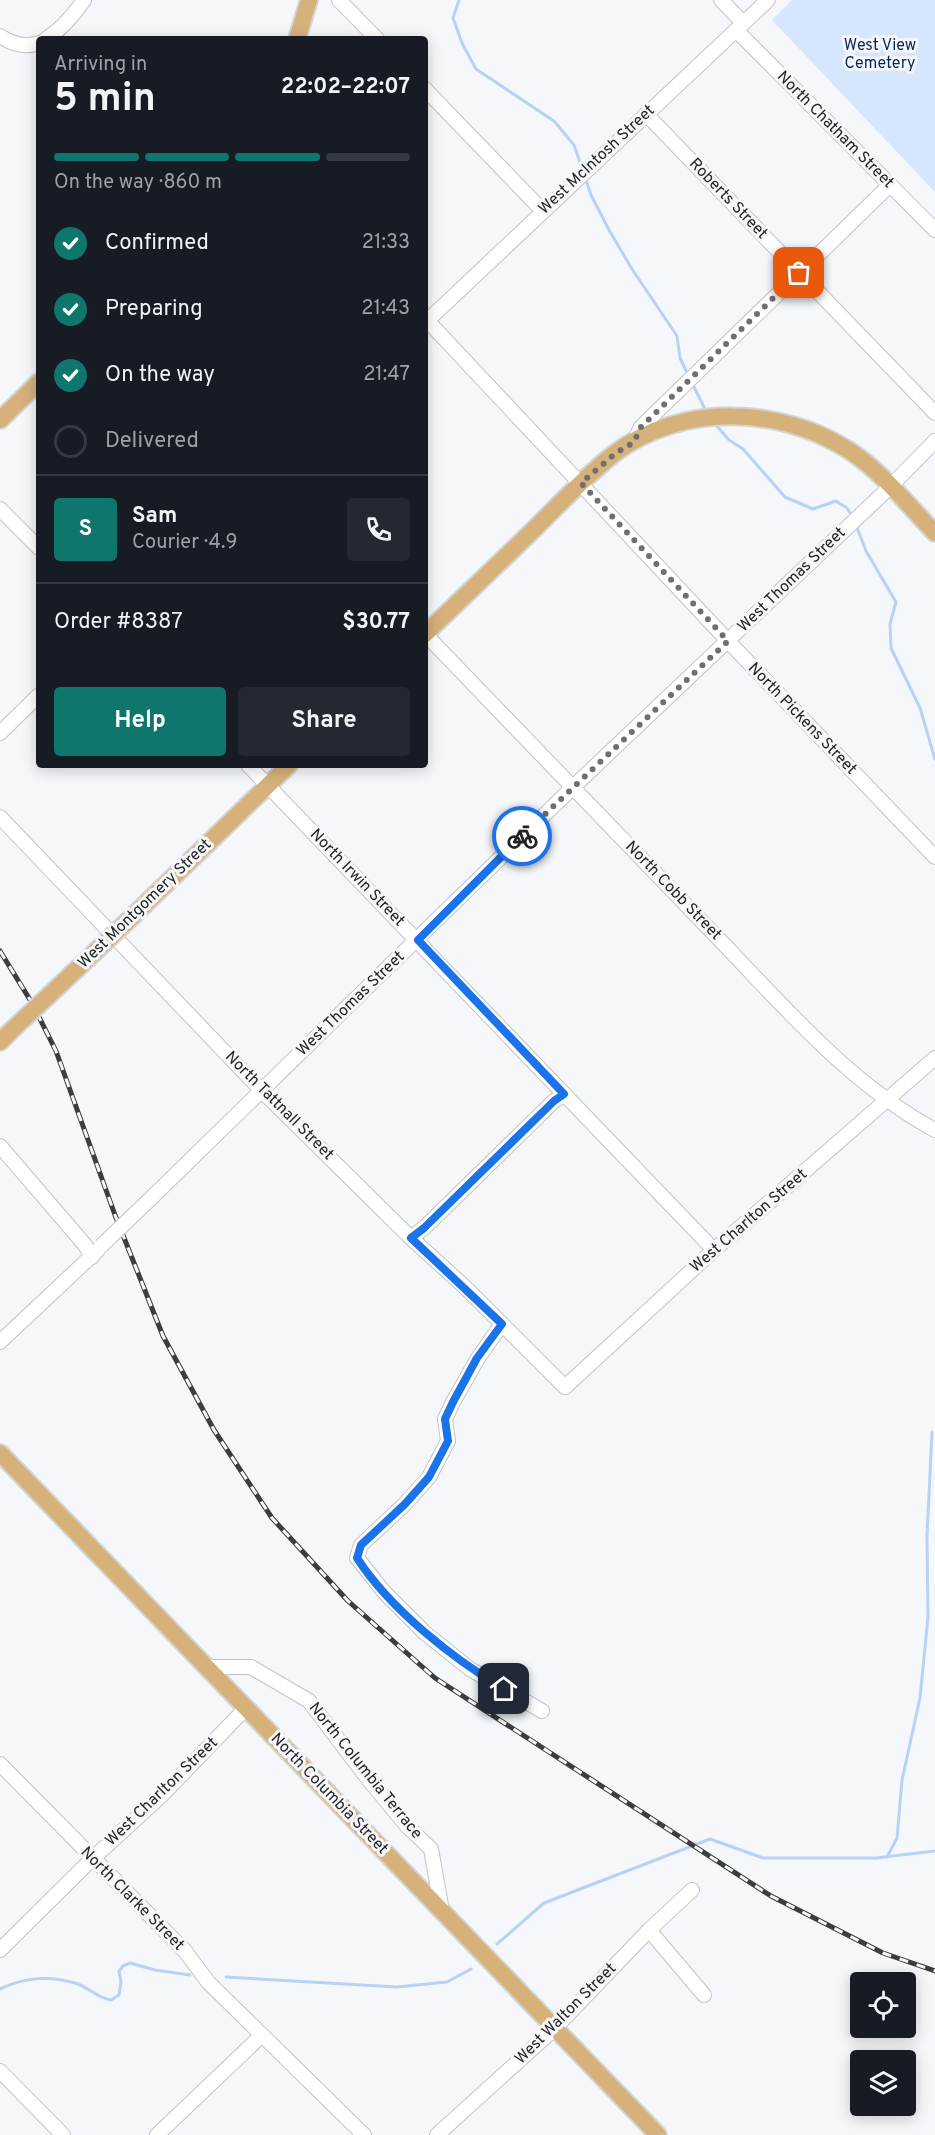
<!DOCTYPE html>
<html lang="en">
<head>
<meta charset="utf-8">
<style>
  :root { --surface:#171b24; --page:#242831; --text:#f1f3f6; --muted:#9ea1a6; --line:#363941; --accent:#0f766e }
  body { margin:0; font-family:Overpass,sans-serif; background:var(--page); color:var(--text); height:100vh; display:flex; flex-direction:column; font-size:22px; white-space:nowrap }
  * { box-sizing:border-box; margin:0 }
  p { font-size:20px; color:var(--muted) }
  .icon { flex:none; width:33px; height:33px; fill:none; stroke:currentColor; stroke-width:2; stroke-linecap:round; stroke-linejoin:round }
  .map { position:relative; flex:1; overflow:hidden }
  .drawer { position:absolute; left:36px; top:36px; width:392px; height:732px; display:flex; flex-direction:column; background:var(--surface); border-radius:6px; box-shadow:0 3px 15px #0003 }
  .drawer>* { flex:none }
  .controls { position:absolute; left:850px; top:1972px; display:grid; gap:12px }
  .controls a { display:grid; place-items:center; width:66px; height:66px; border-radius:6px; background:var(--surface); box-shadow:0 3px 15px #0003; font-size:30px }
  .pin { position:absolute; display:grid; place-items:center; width:51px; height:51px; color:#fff; margin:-26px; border-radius:12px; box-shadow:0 3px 9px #0006 }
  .courier { position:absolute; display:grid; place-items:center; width:60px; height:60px; margin:-30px; border:4px solid #1a73e8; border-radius:50%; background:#fff; color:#222; box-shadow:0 2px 8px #0007 }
  .headline em { font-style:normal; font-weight:700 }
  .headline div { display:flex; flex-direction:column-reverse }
  .headline { display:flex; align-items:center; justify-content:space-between; height:102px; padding:0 18px }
  h1 { font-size:39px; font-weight:700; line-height:45px }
  .bar { display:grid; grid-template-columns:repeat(4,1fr); gap:9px 6px; align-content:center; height:72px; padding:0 18px }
  .bar i { height:8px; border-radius:4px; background:var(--line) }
  .bar .on { background:var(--accent) }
  .bar p { grid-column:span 4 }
  .line { display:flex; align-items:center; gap:15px; padding:0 18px; border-top:2px solid var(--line) }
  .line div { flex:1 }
  .round { display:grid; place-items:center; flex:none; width:63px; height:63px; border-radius:6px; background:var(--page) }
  ol { padding:0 18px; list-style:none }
  li { display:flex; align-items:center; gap:18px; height:66px }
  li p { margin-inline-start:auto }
  li .icon { padding:6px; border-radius:50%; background:var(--accent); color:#fff; stroke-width:4 }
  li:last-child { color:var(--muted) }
  li i { width:33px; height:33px; border:3px solid var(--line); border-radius:50% }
  .button { display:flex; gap:12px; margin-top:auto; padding:12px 18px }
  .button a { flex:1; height:69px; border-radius:6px; background:var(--accent); color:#fff; font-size:24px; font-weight:700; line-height:69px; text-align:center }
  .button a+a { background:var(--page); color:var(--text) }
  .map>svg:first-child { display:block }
</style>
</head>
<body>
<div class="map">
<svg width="935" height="2135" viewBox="0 0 935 2135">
  <rect width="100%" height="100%" fill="#f6f7fa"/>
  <path fill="#d6e6fe" d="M792,0H935V192L772,20Z"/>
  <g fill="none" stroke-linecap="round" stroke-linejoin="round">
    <g stroke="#b7d1f8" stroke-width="3">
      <path d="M459,0L453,18L462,43L476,69L554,121L574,145L582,168"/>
      <path d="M585,177L591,195L609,230L632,269L677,336L680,358L689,377"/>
      <path d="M692,383L706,411"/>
      <path d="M715,424L729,440L743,449L785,497L813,509L836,501L847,508L852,516"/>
      <path d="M856,525L866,551L896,602L890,624L891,648L920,708L935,759"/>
      <path d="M887,1857L897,1838L902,1780L920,1698L928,1617L927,1536L932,1432"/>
      <path d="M497,1944L544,1903L710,1839L763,1858H876L935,1851"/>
      <path d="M226,1977L397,1987L447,1982L471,1969"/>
      <path d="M0,1989C24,1977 52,1975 78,1984C90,1989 98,1998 111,2000L119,1995L121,1982L119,1971L123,1966L130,1963L155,1970L190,1975"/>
    </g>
    <g stroke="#c2c3c5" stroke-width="16">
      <g id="minor">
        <path d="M339,0L377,39"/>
        <path d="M721,0L743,23"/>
        <path d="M736,30L935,230"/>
        <path d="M0,36C12,44 25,48 39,43"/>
        <path d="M46,39C62,29 73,16 84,0"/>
        <path d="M424,88L538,206L545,209"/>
        <path d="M646,114L935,413"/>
        <path d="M424,317L728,641L935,857"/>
        <path d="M427,321L768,0"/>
        <path d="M634,442L641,427L890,185"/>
        <path d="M0,509L39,548"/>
        <path d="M425,634C522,734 618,835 715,935C783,1005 848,1083 935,1130"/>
        <path d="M0,733L39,695"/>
        <path d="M248,765L714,1250"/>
        <path d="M0,817L262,1091L411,1238L467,1289L565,1387L714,1250L935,1058"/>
        <path d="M0,1146L85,1245L92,1257"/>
        <path d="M145,1204L572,788L891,486L935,441"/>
        <path d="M411,1238L424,1228L554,1101L564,1094"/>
        <path d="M502,1324L478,1358L453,1402L445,1419L448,1441L429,1477L405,1504L361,1545L357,1558L384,1592L425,1633L470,1669L542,1711"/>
        <path d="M0,1342L98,1250"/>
        <path d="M206,1667H251L309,1701L368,1779L407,1826L431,1849L442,1911"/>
        <path d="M0,1764L185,1951L208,1982L364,2135"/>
        <path d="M649,1930L704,1995"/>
        <path d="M0,1950L92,1859L163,1794L246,1708"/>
        <path d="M0,2071L63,2135"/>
        <path d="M157,2135L262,2035"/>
        <path d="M437,2135L555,2028L649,1930L692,1890"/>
      </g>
    </g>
    <g stroke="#d3d4d4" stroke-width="20">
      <g id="major">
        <path d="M297,39L309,0"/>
        <path d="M0,420L39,382"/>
        <path d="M424,635C458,602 492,570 526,537C555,509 583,478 615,453C682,403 781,406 850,451C883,473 908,505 935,533"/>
        <path d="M134,915L289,765"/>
        <path d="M60,985L97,950"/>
        <path d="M0,1042L13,1029"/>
        <path d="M0,1453L658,2135"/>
      </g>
    </g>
    <use href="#minor" stroke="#fff" stroke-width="14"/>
    <use href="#major" stroke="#d6b17a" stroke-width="16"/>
    <g stroke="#3c3d3e" stroke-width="5">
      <path id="rail" d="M0,951L32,1003L56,1051L115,1215L163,1336L214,1430L272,1518L348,1601L435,1678L771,1896L883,1953L935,1971"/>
    </g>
    <use href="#rail" stroke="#f6f7fa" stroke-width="3" stroke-dasharray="9" stroke-linecap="butt"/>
    <g stroke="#c2c3c5" stroke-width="16" stroke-linecap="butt">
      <path id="minor-bridge" d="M101,1246L145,1204"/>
    </g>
    <g stroke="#d3d4d4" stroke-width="20" stroke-linecap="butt">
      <g id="major-bridge">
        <path d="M97,950L134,915"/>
        <path d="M13,1029L60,985"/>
      </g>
    </g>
    <use href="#minor-bridge" stroke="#fff" stroke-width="14"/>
    <use href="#major-bridge" stroke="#d6b17a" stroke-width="16"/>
  </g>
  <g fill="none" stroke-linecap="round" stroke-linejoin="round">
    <path stroke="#6e6f71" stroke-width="6" stroke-dasharray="0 10.8" d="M522,836L728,641L581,483L616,453L634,442L641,427L799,273"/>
    <path stroke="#1a73e8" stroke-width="8" d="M504,1689C452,1658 390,1609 357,1558L361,1545L405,1504L429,1477L448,1441L445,1419L453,1402L477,1358L502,1324L411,1238L424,1228L554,1101L564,1094L418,940L522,836"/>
  </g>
  <g text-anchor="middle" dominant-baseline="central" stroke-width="6" stroke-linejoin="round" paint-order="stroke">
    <g font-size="16" fill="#00265c" stroke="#f6f7fa">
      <text x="880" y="46">West View<tspan x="880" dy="18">Cemetery</tspan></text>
    </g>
    <g font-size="16" fill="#252627" stroke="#f6f7fa">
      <text transform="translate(835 130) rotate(45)">North Chatham Street</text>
      <text transform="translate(597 160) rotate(-43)">West McIntosh Street</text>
      <text transform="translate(728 199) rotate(46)">Roberts Street</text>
      <text transform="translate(792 580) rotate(-44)">West Thomas Street</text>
      <text transform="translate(802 719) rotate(46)">North Pickens Street</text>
      <text transform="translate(357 878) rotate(46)">North Irwin Street</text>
      <text transform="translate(673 891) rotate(46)">North Cobb Street</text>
      <text transform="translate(145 904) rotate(-44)">West Montgomery Street</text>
      <text transform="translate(351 1004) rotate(-44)">West Thomas Street</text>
      <text transform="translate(279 1106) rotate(45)">North Tattnall Street</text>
      <text transform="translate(749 1221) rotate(-41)">West Charlton Street</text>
      <text transform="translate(365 1771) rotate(51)">North Columbia Terrace</text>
      <text transform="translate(162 1792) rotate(-44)">West Charlton Street</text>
      <text transform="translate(329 1794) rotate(46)">North Columbia Street</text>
      <text transform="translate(132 1899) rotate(45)">North Clarke Street</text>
      <text transform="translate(566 2014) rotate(-45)">West Walton Street</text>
    </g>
  </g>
</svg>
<div class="controls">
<a><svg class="icon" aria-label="locate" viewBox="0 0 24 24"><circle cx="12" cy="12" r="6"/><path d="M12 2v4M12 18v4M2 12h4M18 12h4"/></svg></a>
<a><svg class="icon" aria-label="layers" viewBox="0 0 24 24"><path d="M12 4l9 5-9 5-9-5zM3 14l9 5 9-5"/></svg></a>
</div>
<div class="pin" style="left:799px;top:273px;background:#ea580c"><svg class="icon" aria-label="bag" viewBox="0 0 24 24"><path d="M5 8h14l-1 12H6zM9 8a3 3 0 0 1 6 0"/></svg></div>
<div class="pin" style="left:504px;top:1689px;background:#1f2937"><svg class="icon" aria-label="home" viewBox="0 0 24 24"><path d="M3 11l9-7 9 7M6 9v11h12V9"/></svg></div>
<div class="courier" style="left:522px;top:836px"><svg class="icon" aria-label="bike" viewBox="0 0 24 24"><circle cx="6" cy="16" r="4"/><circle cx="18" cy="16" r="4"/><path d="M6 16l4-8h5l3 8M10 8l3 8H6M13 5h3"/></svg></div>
<section class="drawer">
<div class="headline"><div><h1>5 min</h1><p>Arriving in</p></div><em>22:02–22:07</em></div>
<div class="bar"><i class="on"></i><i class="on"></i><i class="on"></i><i></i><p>On the way · 860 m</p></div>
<ol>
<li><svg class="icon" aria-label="check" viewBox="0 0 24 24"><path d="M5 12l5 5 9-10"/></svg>Confirmed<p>21:33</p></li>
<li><svg class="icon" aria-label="check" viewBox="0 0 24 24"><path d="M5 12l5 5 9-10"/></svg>Preparing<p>21:43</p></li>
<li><svg class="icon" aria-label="check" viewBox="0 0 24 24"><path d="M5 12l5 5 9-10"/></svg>On the way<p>21:47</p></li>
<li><i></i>Delivered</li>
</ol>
<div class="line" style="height:108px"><b class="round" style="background:var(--accent);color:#fff">S</b><div><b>Sam</b><p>Courier · 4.9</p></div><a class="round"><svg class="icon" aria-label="phone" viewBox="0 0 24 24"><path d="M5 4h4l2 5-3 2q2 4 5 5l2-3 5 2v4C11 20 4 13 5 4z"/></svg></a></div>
<div class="line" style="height:78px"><div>Order #8387</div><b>$30.77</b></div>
<div class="button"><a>Help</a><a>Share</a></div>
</section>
</div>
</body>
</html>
